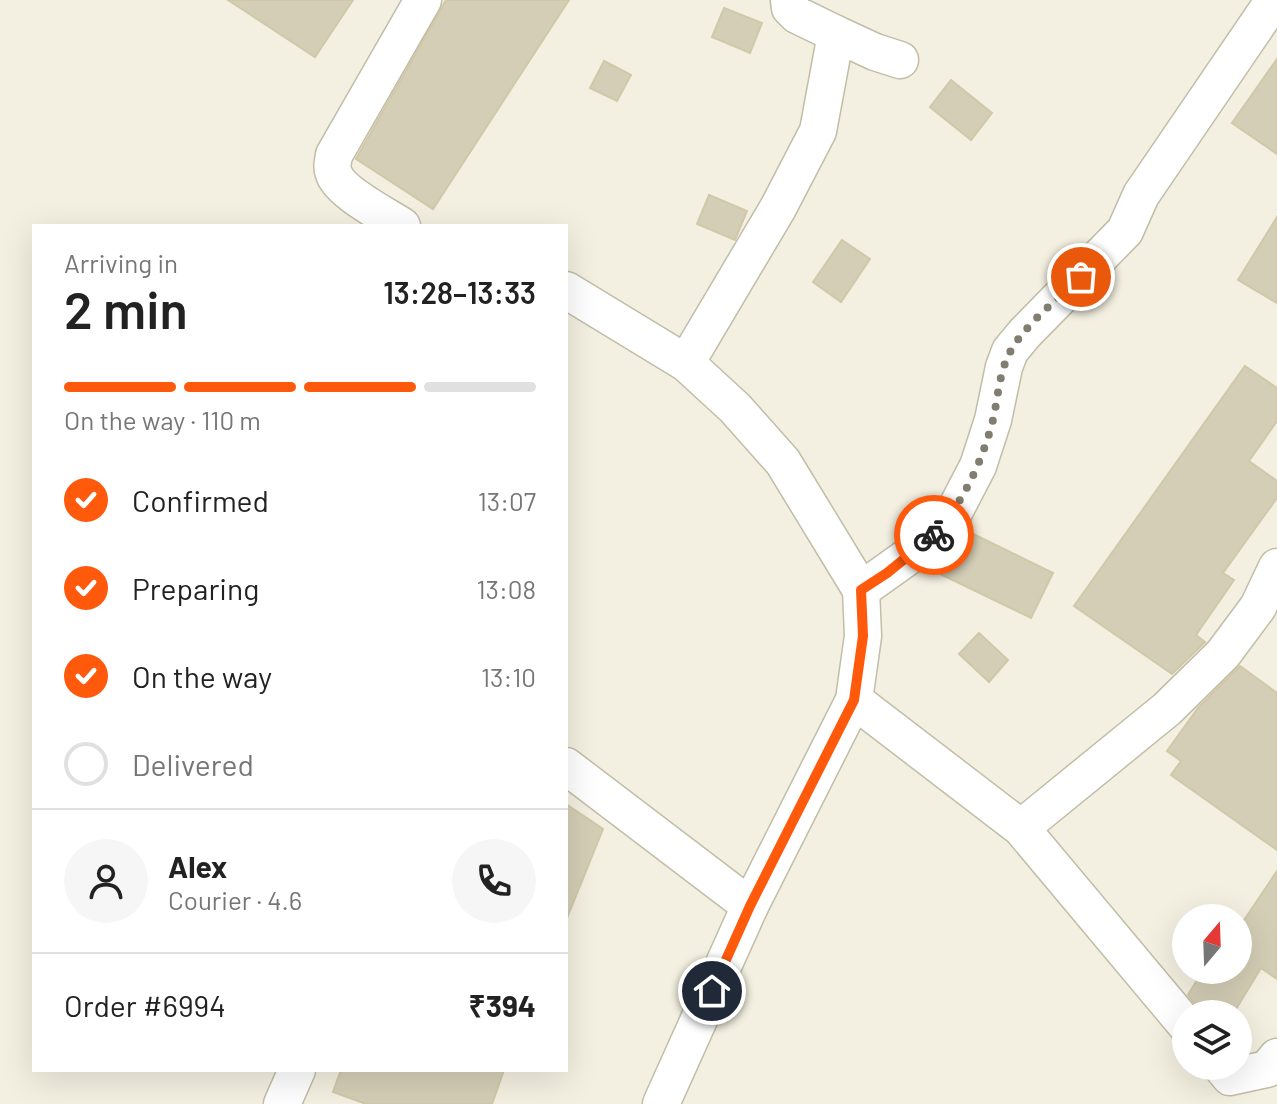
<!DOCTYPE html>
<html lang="en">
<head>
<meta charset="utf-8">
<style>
  :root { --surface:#fff; --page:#f6f6f6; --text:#222; --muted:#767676; --line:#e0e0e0; --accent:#ff590c }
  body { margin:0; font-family:Barlow,sans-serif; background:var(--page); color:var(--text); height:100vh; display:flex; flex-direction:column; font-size:30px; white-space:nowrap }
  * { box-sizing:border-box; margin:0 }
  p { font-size:26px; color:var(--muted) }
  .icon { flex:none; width:44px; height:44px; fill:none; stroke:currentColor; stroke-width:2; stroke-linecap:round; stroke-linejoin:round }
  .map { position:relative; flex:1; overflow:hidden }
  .sheet { position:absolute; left:32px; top:224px; width:536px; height:848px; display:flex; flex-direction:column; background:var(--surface); border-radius:0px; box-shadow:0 8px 32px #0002 }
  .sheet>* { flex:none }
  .needle { width:52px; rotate:19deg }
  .fabs { position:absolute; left:1172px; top:904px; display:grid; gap:16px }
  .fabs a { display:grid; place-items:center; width:80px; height:80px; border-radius:50%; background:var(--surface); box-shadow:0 8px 32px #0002; font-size:40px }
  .pin { position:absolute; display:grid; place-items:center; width:68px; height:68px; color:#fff; margin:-34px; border:4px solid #fff; border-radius:50%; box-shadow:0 2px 8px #0007 }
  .courier { position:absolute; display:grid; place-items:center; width:80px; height:80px; margin:-40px; border:6px solid #ff590c; border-radius:50%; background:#fff; color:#222; box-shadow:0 2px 10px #0007 }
  .headline em { font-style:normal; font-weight:600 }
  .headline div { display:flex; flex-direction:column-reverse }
  .headline { display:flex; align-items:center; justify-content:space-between; height:136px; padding:0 32px }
  h1 { font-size:52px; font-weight:600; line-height:60px }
  .bar { display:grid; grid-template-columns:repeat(4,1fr); gap:12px 8px; align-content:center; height:96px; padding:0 32px }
  .bar i { height:10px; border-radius:6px; background:var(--line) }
  .bar .active { background:var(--accent) }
  .bar p { grid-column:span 4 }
  .line { display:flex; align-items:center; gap:20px; padding:0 32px; border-top:2px solid var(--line) }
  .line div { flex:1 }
  .round { display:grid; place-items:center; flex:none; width:84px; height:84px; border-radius:42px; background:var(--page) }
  ol { padding:0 32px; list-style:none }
  li { display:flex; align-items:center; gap:24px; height:88px }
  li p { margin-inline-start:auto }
  li .icon { padding:8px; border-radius:50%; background:var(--accent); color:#fff; stroke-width:4 }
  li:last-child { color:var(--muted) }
  li i { width:44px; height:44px; border:4px solid var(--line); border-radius:50% }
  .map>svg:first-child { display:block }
</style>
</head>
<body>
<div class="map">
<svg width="1277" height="1104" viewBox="0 0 1277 1104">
  <rect width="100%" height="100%" fill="#f3f0e1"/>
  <g fill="#d4ceb6" stroke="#d0c8a8" stroke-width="2">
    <path d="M228,0H353L315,57Z"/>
    <path d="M446,0H569L433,209L356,159Z"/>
    <path d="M724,8L762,23L750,53L712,37Z"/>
    <path d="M1277,59V154L1232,123Z"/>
    <path d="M604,61L631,75L617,101L590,88Z"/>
    <path d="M951,80L992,113L971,140L930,107Z"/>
    <path d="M709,195L747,211L735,240L697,224Z"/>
    <path d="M1277,217V303L1238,280Z"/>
    <path d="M842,240L870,259L841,302L813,282Z"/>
    <path d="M1245,366L1277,388V421L1249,461L1277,481V498L1223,573L1234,580L1196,635L1205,642L1172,674L1074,606Z"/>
    <path d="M967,531L1053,573L1031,618L934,571L939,560Z"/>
    <path d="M979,633L1008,660L989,682L959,654Z"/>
    <path d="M1240,666L1277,693V850L1171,775L1181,761L1167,751L1198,708Z"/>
    <path d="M566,804L603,829L567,918H566Z"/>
    <path d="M1277,871V979L1261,968L1233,1014H1203L1188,995L1203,970H1238V929Z"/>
    <path d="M341,1070H504L492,1104H366L333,1092Z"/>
  </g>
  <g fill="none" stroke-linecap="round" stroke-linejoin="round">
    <g stroke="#c1bda6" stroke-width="39">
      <g id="minor">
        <path d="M836,34L875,52L900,60"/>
        <path d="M402,226C385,215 341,193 334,174C331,167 333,162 334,155L423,0"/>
        <path d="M566,290L686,363L735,408L783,462L861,590L863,636L854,700L750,906L661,1104"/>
        <path d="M686,363L778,208L818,131L836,34L797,15L790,8L789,0"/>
        <path d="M861,590L927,543L952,516L978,466L993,420L1004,367L1010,351L1025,333L1125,231L1141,195L1274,0"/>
        <path d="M854,700L1021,828L1186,1025"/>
        <path d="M566,766L750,906"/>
        <path d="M1021,828L1167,709L1223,654L1258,607L1277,567"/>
        <path d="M1221,1066L1230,1077L1267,1069L1277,1057"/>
        <path d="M282,1104L297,1070"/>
      </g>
    </g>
    <use href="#minor" stroke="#fff" stroke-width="36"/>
  </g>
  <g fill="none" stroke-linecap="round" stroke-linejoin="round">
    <path stroke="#817e6f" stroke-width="8" stroke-dasharray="0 14.4" d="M934,535C963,503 982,462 993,420C998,398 999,374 1009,354C1023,326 1059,298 1081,277"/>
    <path stroke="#ff590c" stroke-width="10" d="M712,991L750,906L854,700L863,636L861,590L887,573L934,535"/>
  </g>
</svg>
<div class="fabs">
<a><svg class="needle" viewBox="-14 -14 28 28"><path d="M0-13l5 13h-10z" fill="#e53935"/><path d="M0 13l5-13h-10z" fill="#767676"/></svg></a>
<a><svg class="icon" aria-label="layers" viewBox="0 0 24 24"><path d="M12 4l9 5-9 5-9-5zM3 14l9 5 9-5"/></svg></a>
</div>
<div class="pin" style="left:1081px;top:277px;background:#ea580c"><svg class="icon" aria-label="bag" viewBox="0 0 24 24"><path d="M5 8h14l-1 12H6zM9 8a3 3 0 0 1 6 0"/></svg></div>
<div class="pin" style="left:712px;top:991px;background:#1f2937"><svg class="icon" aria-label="home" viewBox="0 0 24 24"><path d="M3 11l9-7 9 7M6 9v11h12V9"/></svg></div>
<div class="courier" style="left:934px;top:535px"><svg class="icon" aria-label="bike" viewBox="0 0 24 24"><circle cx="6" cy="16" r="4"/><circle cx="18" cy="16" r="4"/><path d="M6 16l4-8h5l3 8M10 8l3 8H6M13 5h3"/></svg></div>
<section class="sheet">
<div class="headline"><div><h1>2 min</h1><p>Arriving in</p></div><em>13:28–13:33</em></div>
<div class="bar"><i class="active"></i><i class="active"></i><i class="active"></i><i></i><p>On the way · 110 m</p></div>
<ol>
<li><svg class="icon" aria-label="check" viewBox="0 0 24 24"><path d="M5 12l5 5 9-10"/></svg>Confirmed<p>13:07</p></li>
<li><svg class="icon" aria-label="check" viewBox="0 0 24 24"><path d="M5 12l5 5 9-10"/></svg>Preparing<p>13:08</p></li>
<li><svg class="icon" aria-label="check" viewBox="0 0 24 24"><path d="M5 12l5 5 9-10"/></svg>On the way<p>13:10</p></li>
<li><i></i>Delivered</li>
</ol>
<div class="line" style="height:144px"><a class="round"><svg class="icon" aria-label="person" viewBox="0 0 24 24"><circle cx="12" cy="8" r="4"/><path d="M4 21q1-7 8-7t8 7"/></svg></a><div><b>Alex</b><p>Courier · 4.6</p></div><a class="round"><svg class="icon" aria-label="phone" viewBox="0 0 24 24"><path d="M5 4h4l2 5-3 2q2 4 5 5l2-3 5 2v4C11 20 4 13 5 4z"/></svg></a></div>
<div class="line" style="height:104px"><div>Order #6994</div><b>₹394</b></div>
</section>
</div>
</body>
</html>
